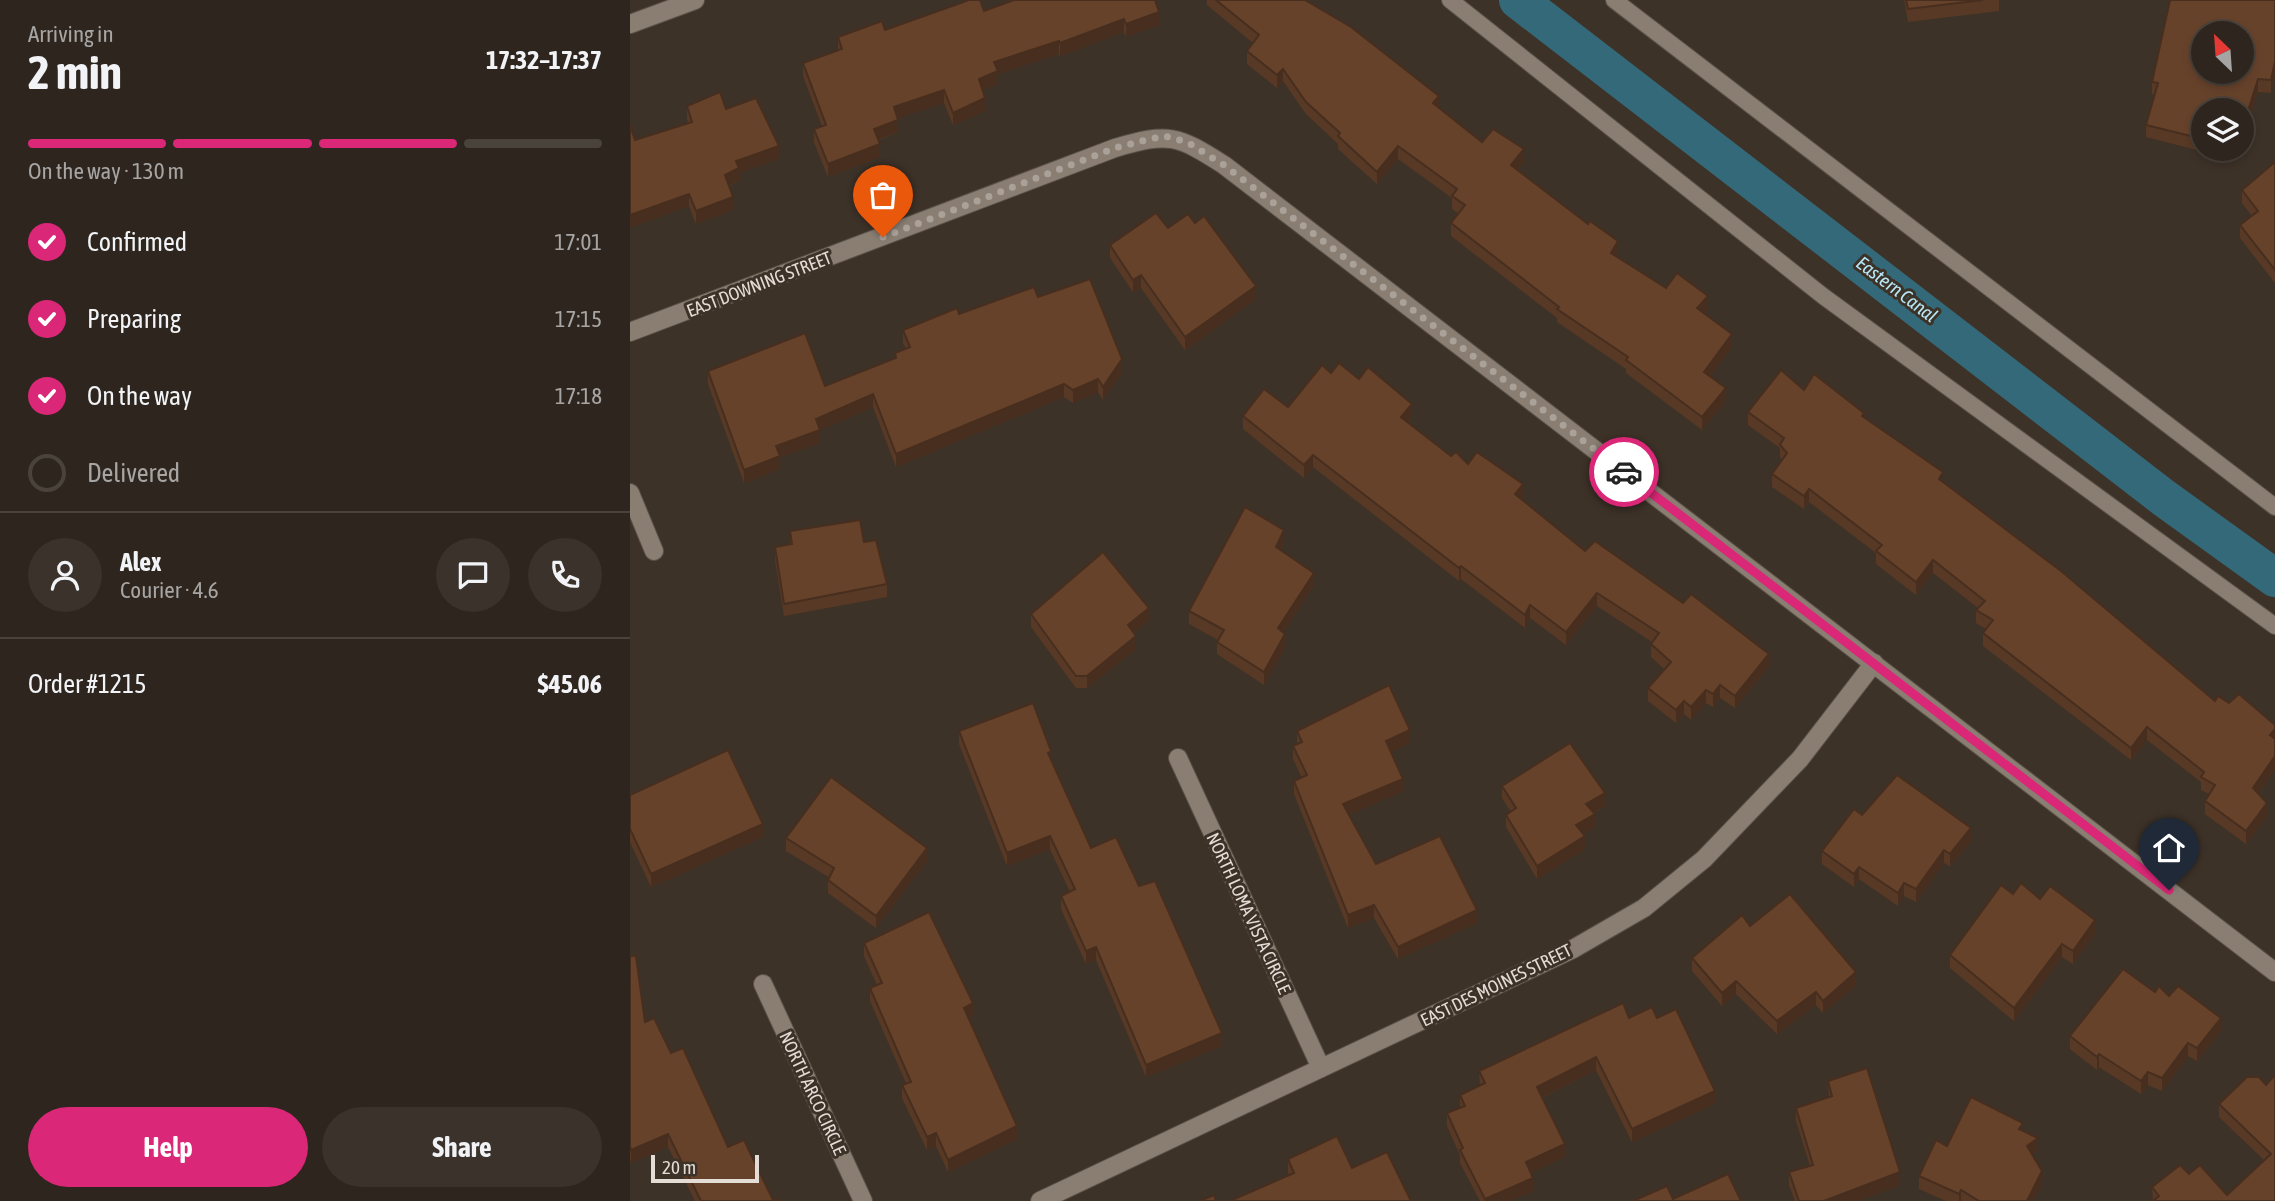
<!DOCTYPE html>
<html lang="en">
<head>
<meta charset="utf-8">
<style>
  :root { --surface:#2e261e; --page:#3a322b; --text:#f1f3f6; --muted:#a7a5a4; --line:#49433c; --accent:#db2777 }
  body { margin:0; font-family:"Asap Condensed",sans-serif; background:var(--page); color:var(--text); height:100vh; display:flex; flex-direction:column; font-size:26px; white-space:nowrap }
  * { box-sizing:border-box; margin:0 }
  p { font-size:23px; color:var(--muted) }
  .icon { flex:none; width:38px; height:38px; fill:none; stroke:currentColor; stroke-width:2; stroke-linecap:round; stroke-linejoin:round }
  .map { position:relative; flex:1; overflow:hidden }
  .sheet { display:flex; flex-direction:column; background:var(--surface); width:630px }
  .sheet>* { flex:none }
  .needle { width:46px; rotate:335deg }
  .fabs { position:absolute; left:1561px; top:21px; display:grid; gap:14px }
  .fabs a { display:grid; place-items:center; width:63px; height:63px; border-radius:50%; background:var(--surface); box-shadow:0 4px 10px #0003,0 0 0 2px var(--line); font-size:35px }
  .scale { position:absolute; left:21px; bottom:18px; width:108px; box-sizing:border-box; padding-left:7px; border:4px solid #e4ddd6; border-top:0; font-size:19px; line-height:24px; white-space:nowrap; color:#e4ddd6; -webkit-text-stroke:5px #3d3228; paint-order:stroke }
  .pin { position:absolute; display:grid; place-items:center; width:60px; height:60px; color:#fff; margin:-72px -30px; border-radius:50% 50% 50% 0; rotate:-45deg; box-shadow:0 0 7px #0007 }
  .pin .icon { rotate:45deg }
  .courier { position:absolute; display:grid; place-items:center; width:70px; height:70px; margin:-35px; border:5px solid #db2777; border-radius:50%; background:#fff; color:#222; box-shadow:0 2px 9px #0007 }
  .head em { font-style:normal; font-weight:700 }
  .head div { display:flex; flex-direction:column-reverse }
  .head { display:flex; align-items:center; justify-content:space-between; height:119px; padding:0 28px }
  h1 { font-size:46px; font-weight:700; line-height:52px }
  .bar { display:grid; grid-template-columns:repeat(4,1fr); gap:10px 7px; align-content:center; height:84px; padding:0 28px }
  .bar i { height:9px; border-radius:5px; background:var(--line) }
  .bar .active { background:var(--accent) }
  .bar p { grid-column:span 4 }
  .line { display:flex; align-items:center; gap:18px; padding:0 28px; border-top:2px solid var(--line) }
  .line div { flex:1 }
  .round { display:grid; place-items:center; flex:none; width:74px; height:74px; border-radius:37px; background:var(--page) }
  ol { padding:0 28px; list-style:none }
  li { display:flex; align-items:center; gap:21px; height:77px }
  li p { margin-inline-start:auto }
  li .icon { padding:7px; border-radius:50%; background:var(--accent); color:#fff; stroke-width:4 }
  li:last-child { color:var(--muted) }
  li i { width:38px; height:38px; border:4px solid var(--line); border-radius:50% }
  .cta { display:flex; gap:14px; margin-top:auto; padding:14px 28px }
  .cta a { flex:1; height:80px; border-radius:42px; background:var(--accent); color:#fff; font-size:28px; font-weight:700; line-height:80px; text-align:center }
  .cta a+a { background:var(--page); color:var(--text) }
  main { display:flex; flex:1; min-height:0 }
  .map>svg:first-child { display:block }
</style>
</head>
<body>
<main>
<section class="sheet">
<div class="head"><div><h1>2 min</h1><p>Arriving in</p></div><em>17:32–17:37</em></div>
<div class="bar"><i class="active"></i><i class="active"></i><i class="active"></i><i></i><p>On the way · 130 m</p></div>
<ol>
<li><svg class="icon" aria-label="check" viewBox="0 0 24 24"><path d="M5 12l5 5 9-10"/></svg>Confirmed<p>17:01</p></li>
<li><svg class="icon" aria-label="check" viewBox="0 0 24 24"><path d="M5 12l5 5 9-10"/></svg>Preparing<p>17:15</p></li>
<li><svg class="icon" aria-label="check" viewBox="0 0 24 24"><path d="M5 12l5 5 9-10"/></svg>On the way<p>17:18</p></li>
<li><i></i>Delivered</li>
</ol>
<div class="line" style="height:126px"><a class="round"><svg class="icon" aria-label="person" viewBox="0 0 24 24"><circle cx="12" cy="8" r="4"/><path d="M4 21q1-7 8-7t8 7"/></svg></a><div><b>Alex</b><p>Courier · 4.6</p></div><a class="round"><svg class="icon" aria-label="chat" viewBox="0 0 24 24"><path d="M4 5h16v11H9l-5 4z"/></svg></a><a class="round"><svg class="icon" aria-label="phone" viewBox="0 0 24 24"><path d="M5 4h4l2 5-3 2q2 4 5 5l2-3 5 2v4C11 20 4 13 5 4z"/></svg></a></div>
<div class="line" style="height:91px"><div>Order #1215</div><b>$45.06</b></div>
<div class="cta"><a>Help</a><a>Share</a></div>
</section>
<div class="map">
<svg width="1645" height="1201" viewBox="0 0 1645 1201">
  <rect width="100%" height="100%" fill="#3d3228"/>
  <g fill="none" stroke-linecap="round" stroke-linejoin="round">
    <path stroke="#346979" stroke-width="38" d="M888,0L1534,498L1645,578"/>
    <g stroke="#5a5147" stroke-width="18">
      <g id="service">
        <path d="M820,0L1193,296L1645,626"/>
        <path d="M984,0L1645,507"/>
      </g>
    </g>
    <g stroke="#5a5147" stroke-width="20">
      <g id="minor">
        <path d="M0,332L485,148C539,132 547,135 594,165L1645,972"/>
        <path d="M0,493L24,551"/>
        <path d="M548,758L691,1068"/>
        <path d="M133,984L233,1201"/>
        <path d="M410,1201L943,949L1014,908L1074,859L1170,759L1244,663"/>
      </g>
    </g>
    <g stroke="#5a5147" stroke-width="20">
      <path id="tertiary" d="M0,24L65,0"/>
    </g>
    <use href="#service" stroke="#8a7e72" stroke-width="16"/>
    <use href="#minor" stroke="#8a7e72" stroke-width="18"/>
    <use href="#tertiary" stroke="#8a7e72" stroke-width="18"/>
  </g>
  <g fill="#583925">
    <path d="M384,0L529,25L496,37L494,32L430,56L429,54L368,74V84L352,90L355,111L323,125L314,103L268,118V132L249,140L250,157L198,177L184,142V129L192,126L173,76V63L208,51V37L255,30L354,11Z"/>
    <path d="M577,0H675L852,142L894,162L888,169L988,253L987,256L1036,288L1078,309L1074,313L1102,347L1080,377L1096,401L1072,430L996,373V369L927,322V318L821,236V223L829,214L822,209V198L768,159L747,184L708,149V144L676,114L653,81L647,88L617,64V51L623,43L577,5Z"/>
    <path d="M1274,0H1369V11L1278,22Z"/>
    <path d="M1645,0V74L1641,93L1628,92L1573,110V149H1610L1606,160L1516,137V125L1524,95L1522,94V82Z"/>
    <path d="M57,106L96,109L149,158L109,173V181L99,186L103,210L66,224L59,206L5,140L58,123L57,118Z"/>
    <path d="M1645,162V283L1610,238V225L1622,216L1612,203V190Z"/>
    <path d="M538,228L626,299L555,350L511,288L503,292L480,258V245Z"/>
    <path d="M408,297L492,372L473,400L468,392L443,403L434,397L266,467L243,407L190,430V443L150,457V469L114,483L78,384V371L195,386L265,358V353L276,349L273,343V330L329,314Z"/>
    <path d="M701,373L729,379L782,416L778,422L821,456L838,464L893,497L891,499L955,551L1139,666L1105,708L1090,698L1083,707L1076,703L1061,720L1054,714L1046,723L1018,701V688L1034,669L1021,657V644L1022,642L967,606L936,645L900,618L895,628L831,579L829,581L683,467L674,478L613,429V416L658,407Z"/>
    <path d="M1174,390L1234,418L1313,482L1645,769L1628,794L1637,816L1616,844L1575,814V801L1579,794L1571,790V782L1517,740L1501,760L1353,646V633L1356,629L1346,623V610L1348,608L1303,573L1286,595L1246,564V553L1179,502L1174,509L1142,487V474L1152,460L1150,457V448L1118,425V412Z"/>
    <path d="M160,531L234,542L257,584V597L154,616L145,560V547L160,545Z"/>
    <path d="M654,543L651,550L684,585L653,633L655,647L634,685L587,654V642L588,640L559,624V611Z"/>
    <path d="M401,614L519,620L504,633L506,649L457,688H446L401,627Z"/>
    <path d="M329,731L421,760L461,848L509,886L592,1046L516,1077L466,960L456,964L431,909V896L440,892L420,849L377,866L329,744Z"/>
    <path d="M667,731L780,743L761,752L773,791L718,815L746,864L847,923L768,959L744,918L718,928L664,794V781L672,778L663,759V746L667,744Z"/>
    <path d="M872,786L975,806L964,813L965,827L953,834L955,849L907,879L876,827V815L881,812L872,798Z"/>
    <path d="M0,795L133,837L21,887L0,842Z"/>
    <path d="M1232,815L1341,841L1320,866L1314,863L1286,902L1274,896L1268,906L1229,879L1224,887L1192,864V851Z"/>
    <path d="M156,838L297,861L246,928L198,893V880L200,878L156,851Z"/>
    <path d="M1383,894L1410,899L1465,933L1443,964L1432,957L1384,1021L1320,968V955Z"/>
    <path d="M1120,926L1226,985L1193,1013L1186,1005L1147,1034L1106,994L1092,1006L1062,971V958Z"/>
    <path d="M234,943L343,1016L338,1018L387,1139L318,1172L306,1146L297,1150L272,1098V1085L276,1083L240,1001V988L247,985L234,956Z"/>
    <path d="M0,956L15,1022L41,1053L98,1147L143,1200L150,1201H65L38,1147L1,1163L0,1159Z"/>
    <path d="M1525,992L1539,996L1591,1031L1567,1061L1558,1056L1532,1091L1518,1085L1511,1094L1469,1067L1467,1070L1440,1049V1036Z"/>
    <path d="M999,1018H1027L1085,1104L1002,1142L966,1070L912,1098L935,1157L900,1173L903,1191L880,1201H850L830,1163V1155L817,1126V1113L830,1108V1095L850,1086L849,1071Z"/>
    <path d="M1198,1081L1270,1185L1228,1201H1165L1159,1185V1172L1180,1166L1166,1121V1108L1199,1097Z"/>
    <path d="M1636,1085L1645,1201H1523L1522,1187L1559,1174L1597,1195L1634,1160L1589,1117V1104Z"/>
    <path d="M1393,1131L1408,1151L1402,1155L1412,1184L1403,1201H1316L1289,1189V1176L1317,1146Z"/>
    <path d="M658,1159L722,1168L659,1175L658,1172Z"/>
  </g>
  <g fill="#472e1e">
    <path d="M529,12V25L496,37V24Z"/>
    <path d="M494,19V32L430,56V43Z"/>
    <path d="M429,41V54L368,74V84L349,91V79L364,62Z"/>
    <path d="M1645,61V74L1641,93V80Z"/>
    <path d="M653,69V81L647,88V75Z"/>
    <path d="M1628,79V92L1612,143V130Z"/>
    <path d="M314,90V103L264,120V107Z"/>
    <path d="M809,96V109L803,103Z"/>
    <path d="M355,98V111L323,125V113Z"/>
    <path d="M268,120V132L244,141V129Z"/>
    <path d="M250,144V157L198,177V164Z"/>
    <path d="M149,146V158L109,173V181L95,187V175L106,161Z"/>
    <path d="M768,146V159L747,184V172Z"/>
    <path d="M894,149V162L881,177V165Z"/>
    <path d="M1606,149H1610L1606,160Z"/>
    <path d="M59,194V206L0,228V215Z"/>
    <path d="M103,197V210L66,224V211Z"/>
    <path d="M988,241V253L981,265V253Z"/>
    <path d="M511,275V288L503,292V280Z"/>
    <path d="M626,286V299L555,350V337Z"/>
    <path d="M1078,296V309L1067,321V308Z"/>
    <path d="M1102,334V347L1074,385V372Z"/>
    <path d="M492,359V372L473,400V387Z"/>
    <path d="M468,379V392L443,403V390Z"/>
    <path d="M434,384V397L266,467V454Z"/>
    <path d="M1096,388V401L1072,430V417Z"/>
    <path d="M243,394V407L186,432V419Z"/>
    <path d="M782,404V416L771,430V417Z"/>
    <path d="M190,430V443L150,457V469L114,483V470L146,446Z"/>
    <path d="M683,455V467L674,478V465Z"/>
    <path d="M893,484V497L885,507V494Z"/>
    <path d="M1179,489V502L1174,509V496Z"/>
    <path d="M654,530V543L646,560V547Z"/>
    <path d="M1303,560V573L1286,595V582Z"/>
    <path d="M831,566V579L829,581V568Z"/>
    <path d="M684,573V585L648,641V628Z"/>
    <path d="M967,593V606L936,645V632Z"/>
    <path d="M900,605V618L895,628V615Z"/>
    <path d="M519,608V620L498,638V625Z"/>
    <path d="M655,634V647L634,685V672Z"/>
    <path d="M506,636V649L457,688V676Z"/>
    <path d="M1139,654V666L1105,708V696Z"/>
    <path d="M1090,685V698L1083,707V694Z"/>
    <path d="M1076,690V703L1061,720V707Z"/>
    <path d="M1054,701V714L1046,723V710Z"/>
    <path d="M1517,727V740L1501,760V748Z"/>
    <path d="M1645,729V741L1640,735Z"/>
    <path d="M780,730V743L756,754V741Z"/>
    <path d="M1645,756V769L1623,801V788Z"/>
    <path d="M773,779V791L713,817V804Z"/>
    <path d="M975,793V806L956,817V804Z"/>
    <path d="M1637,803V816L1616,844V831Z"/>
    <path d="M965,814V827L946,838V825Z"/>
    <path d="M133,824V837L21,887V874Z"/>
    <path d="M1341,828V841L1320,866V854Z"/>
    <path d="M420,836V849L377,866V853Z"/>
    <path d="M955,836V849L907,879V866Z"/>
    <path d="M297,848V861L246,928V916Z"/>
    <path d="M1314,850V863L1286,902V889Z"/>
    <path d="M1229,867V879L1224,887V874Z"/>
    <path d="M1274,883V896L1268,906V893Z"/>
    <path d="M744,905V918L718,928V915Z"/>
    <path d="M847,910V923L768,959V947Z"/>
    <path d="M1465,920V933L1443,964V951Z"/>
    <path d="M1432,944V957L1384,1021V1008Z"/>
    <path d="M466,947V960L456,964V951Z"/>
    <path d="M1226,972V985L1193,1013V1001Z"/>
    <path d="M1106,981V994L1092,1006V993Z"/>
    <path d="M1186,992V1005L1147,1034V1021Z"/>
    <path d="M343,1003V1016L334,1020V1008Z"/>
    <path d="M1591,1018V1031L1567,1061V1048Z"/>
    <path d="M592,1033V1046L516,1077V1065Z"/>
    <path d="M1558,1043V1056L1532,1091V1078Z"/>
    <path d="M1469,1054V1067L1467,1070V1057Z"/>
    <path d="M966,1057V1070L907,1100V1087Z"/>
    <path d="M1518,1072V1085L1511,1094V1081Z"/>
    <path d="M1085,1091V1104L1002,1142V1129Z"/>
    <path d="M387,1126V1139L318,1172V1160Z"/>
    <path d="M306,1133V1146L297,1150V1137Z"/>
    <path d="M38,1134V1147L1,1163V1150Z"/>
    <path d="M1408,1138V1151L1397,1159V1146Z"/>
    <path d="M935,1144V1157L896,1175V1162Z"/>
    <path d="M1412,1171V1184L1403,1201H1397Z"/>
    <path d="M1270,1172V1185L1228,1201H1194Z"/>
    <path d="M903,1178V1191L880,1201H855V1199Z"/>
    <path d="M1331,1190V1201H1329V1194Z"/>
  </g>
  <g fill="#66422b" stroke="#472e1e" stroke-width="2" fill-rule="evenodd">
    <path d="M339,0H350L354,11L384,0H525L529,12L496,24L494,19L430,43L429,41L364,62L368,71L349,79L355,98L323,113L314,90L264,107L268,120L244,129L250,144L198,164L184,129L196,125L173,63L212,49L208,37L252,21L255,30Z"/>
    <path d="M586,0H675L721,27L809,96L803,103L852,142L863,129L894,149L881,165L958,224L960,221L988,241L981,253L1036,288L1047,273L1078,296L1067,308L1102,334L1074,372L1096,388L1072,417L996,360L998,357L927,309L929,307L821,223L835,205L822,196L827,189L768,146L747,172L708,136L710,133L676,102L653,69L647,75L617,51L629,35Z"/>
    <path d="M1276,0H1353L1278,9Z"/>
    <path d="M1540,0H1645V61L1641,80L1628,79L1612,130V110H1573V139L1516,125L1528,83L1522,82ZM1573,33H1612V72H1573Z"/>
    <path d="M90,92L96,109L126,98L149,146L106,161L109,168L95,175L103,197L66,211L59,194L0,215V125L5,140L62,122L57,106Z"/>
    <path d="M1645,162V270L1610,225L1628,211L1612,190Z"/>
    <path d="M526,213L538,228L558,214L565,223L574,216L626,286L555,337L511,275L503,280L480,245Z"/>
    <path d="M460,279L492,359L473,387L468,379L443,390L434,384L266,454L243,394L186,419L190,430L146,446L150,456L114,470L78,371L175,333L195,386L266,358L265,353L280,347L273,330L327,308L329,314L404,287L408,297Z"/>
    <path d="M709,363L729,379L738,367L782,404L771,417L821,456L826,452L838,464L847,452L893,484L885,494L955,551L965,541L1053,603L1061,594L1139,654L1105,696L1090,685L1083,694L1076,690L1061,707L1054,701L1046,710L1018,688L1041,662L1021,644L1029,633L967,593L936,632L900,605L895,615L831,566L829,568L683,455L674,465L613,416L634,389L658,407L692,365L701,373Z"/>
    <path d="M1151,370L1174,390L1184,374L1234,413L1232,416L1313,472L1309,479L1431,571L1585,701L1588,696L1599,703L1609,694L1645,725V729L1640,735L1645,739V756L1623,788L1637,803L1616,831L1575,801L1585,785L1571,777L1574,772L1517,727L1501,748L1353,633L1363,620L1346,610L1355,601L1303,560L1286,582L1246,551L1252,545L1179,489L1174,496L1142,474L1157,453L1150,445L1154,438L1118,412Z"/>
    <path d="M615,507L654,530L646,547L684,573L648,628L655,634L634,672L587,642L594,630L559,611Z"/>
    <path d="M230,520L234,542L246,540L257,584L154,604L145,547L162,544L160,531Z"/>
    <path d="M473,552L519,608L498,625L506,636L457,676H446L401,614Z"/>
    <path d="M759,685L780,730L756,741L773,779L713,804L746,864L810,836L847,910L768,947L744,905L718,915L664,781L677,775L663,746L672,742L667,731Z"/>
    <path d="M403,703L421,751L418,753L461,848L486,837L509,886L525,881L592,1033L516,1065L466,947L456,951L431,896L445,889L420,836L377,853L329,731Z"/>
    <path d="M940,743L975,793L956,804L965,814L946,825L955,836L907,866L876,815L886,808L872,786Z"/>
    <path d="M98,750L133,824L21,874L0,829V795Z"/>
    <path d="M1267,775L1341,828L1320,854L1314,850L1286,889L1274,883L1268,893L1229,867L1224,874L1192,851L1224,809L1232,815Z"/>
    <path d="M201,777L297,848L246,916L198,880L204,868L156,838Z"/>
    <path d="M1391,883L1410,899L1420,886L1465,920L1443,951L1432,944L1384,1008L1320,955L1371,885L1383,894Z"/>
    <path d="M1160,894L1226,972L1193,1001L1186,992L1147,1021L1106,981L1092,993L1062,958L1112,915L1120,926Z"/>
    <path d="M299,912L343,1003L334,1008L387,1126L318,1160L306,1133L297,1137L272,1085L281,1082L240,988L252,983L234,943Z"/>
    <path d="M0,956H6L15,1022L24,1018L41,1053L53,1048L98,1147L114,1140L143,1200L149,1199L150,1201H71L38,1134L1,1150L0,1146Z"/>
    <path d="M1493,969L1525,992L1529,986L1539,996L1548,986L1591,1018L1567,1048L1558,1043L1532,1078L1518,1072L1511,1081L1469,1054L1467,1057L1440,1036Z"/>
    <path d="M993,1003L999,1018L1022,1007L1027,1018L1046,1009L1085,1091L1002,1129L966,1057L907,1087L935,1144L896,1162L903,1178L855,1199L830,1150L833,1148L817,1113L835,1106L830,1095L855,1083L849,1071Z"/>
    <path d="M1237,1068L1270,1172L1194,1201H1169L1159,1172L1183,1165L1166,1108L1202,1096L1198,1081Z"/>
    <path d="M1645,1075V1201H1523L1529,1196L1522,1187L1550,1165L1559,1174L1570,1165L1597,1195L1641,1154L1589,1104L1617,1077H1629L1636,1085Z"/>
    <path d="M1341,1097L1393,1123L1389,1129L1408,1138L1397,1146L1412,1171L1397,1201H1349L1331,1190L1329,1194L1289,1176L1306,1140L1317,1146Z"/>
    <path d="M707,1136L722,1168L757,1152L781,1201H600L664,1173L658,1159Z"/>
    <path d="M1098,1174L1111,1201H1003L1037,1186L1043,1199Z"/>
    <path d="M584,1195L586,1201H570Z"/>
  </g>
  <g fill="none" stroke-linecap="round" stroke-linejoin="round">
    <path stroke="#aaa199" stroke-width="7" stroke-dasharray="0 12.6" d="M253,237L485,148L520,139L535,136L557,142L594,165L994,472"/>
    <path stroke="#db2777" stroke-width="9" d="M994,472L1539,890"/>
  </g>
  <g text-anchor="middle" dominant-baseline="central" stroke-width="6" stroke-linejoin="round" paint-order="stroke">
    <g font-size="18" fill="#e4ddd6" stroke="#3d3228">
      <text transform="translate(129 284) rotate(-21)">EAST DOWNING STREET</text>
      <text transform="translate(619 913) rotate(65)">NORTH LOMA VISTA CIRCLE</text>
      <text transform="translate(866 985) rotate(-26)">EAST DES MOINES STREET</text>
      <text transform="translate(183 1093) rotate(65)">NORTH ARCO CIRCLE</text>
    </g>
    <g font-size="19" font-style="italic" fill="#b7e8f8" stroke="#3d3228">
      <text transform="translate(1267 289) rotate(37)">Eastern Canal</text>
    </g>
  </g>
</svg>
<div class="fabs">
<a><svg class="needle" viewBox="-14 -14 28 28"><path d="M0-13l5 13h-10z" fill="#e53935"/><path d="M0 13l5-13h-10z" fill="#a7a5a4"/></svg></a>
<a><svg class="icon" aria-label="layers" viewBox="0 0 24 24"><path d="M12 4l9 5-9 5-9-5zM3 14l9 5 9-5"/></svg></a>
</div>
<div class="scale">20 m</div>
<div class="pin" style="left:253px;top:237px;background:#ea580c"><svg class="icon" aria-label="bag" viewBox="0 0 24 24"><path d="M5 8h14l-1 12H6zM9 8a3 3 0 0 1 6 0"/></svg></div>
<div class="pin" style="left:1539px;top:890px;background:#1f2937"><svg class="icon" aria-label="home" viewBox="0 0 24 24"><path d="M3 11l9-7 9 7M6 9v11h12V9"/></svg></div>
<div class="courier" style="left:994px;top:472px"><svg class="icon" aria-label="car" viewBox="0 0 24 24"><path d="M5 17H2v-5l4-1 3-4h7l3 4 3 1v5h-3M9 17h6M6 11h13"/><circle cx="7" cy="17" r="2"/><circle cx="17" cy="17" r="2"/></svg></div>
</div>
</main>
</body>
</html>
